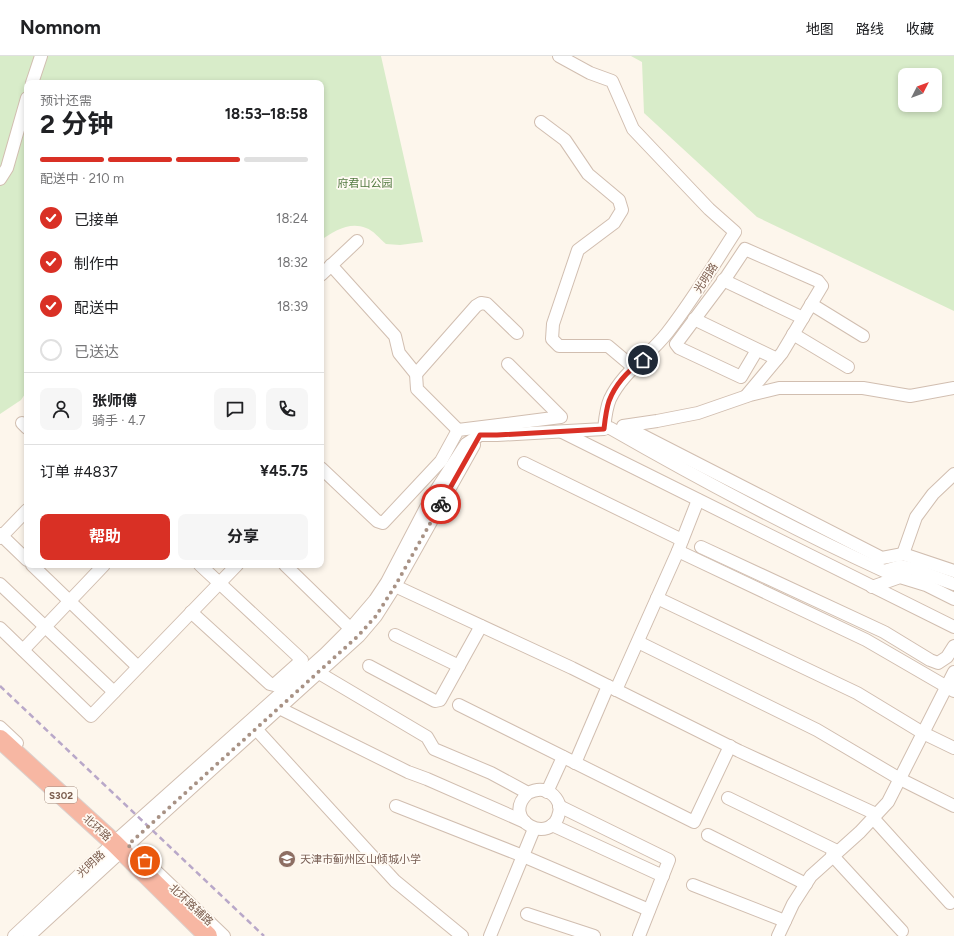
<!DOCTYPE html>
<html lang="zh">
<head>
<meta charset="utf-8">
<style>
  :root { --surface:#fff; --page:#f6f6f6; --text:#202124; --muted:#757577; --line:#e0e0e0; --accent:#d93025 }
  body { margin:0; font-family:Figtree,"Noto Sans SC",sans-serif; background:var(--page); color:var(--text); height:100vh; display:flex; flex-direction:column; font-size:15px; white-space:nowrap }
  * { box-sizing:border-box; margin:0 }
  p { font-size:13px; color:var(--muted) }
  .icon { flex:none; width:22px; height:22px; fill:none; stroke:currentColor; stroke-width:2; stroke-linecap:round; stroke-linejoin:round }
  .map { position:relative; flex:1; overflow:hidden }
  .side { position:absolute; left:24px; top:24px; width:300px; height:488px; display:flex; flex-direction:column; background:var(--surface); border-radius:8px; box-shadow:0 2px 6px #0003 }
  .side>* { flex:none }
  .needle { width:26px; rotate:48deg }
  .tools { position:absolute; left:898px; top:12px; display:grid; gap:8px }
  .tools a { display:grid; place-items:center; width:44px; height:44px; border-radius:8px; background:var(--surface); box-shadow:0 2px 6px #0003; font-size:20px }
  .pin { position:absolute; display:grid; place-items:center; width:34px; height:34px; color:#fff; margin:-17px; border:2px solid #fff; border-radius:50%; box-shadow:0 1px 4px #0007 }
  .courier { position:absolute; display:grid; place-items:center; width:40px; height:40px; margin:-20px; border:3px solid #d93025; border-radius:50%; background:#fff; color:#222; box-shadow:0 1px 5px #0007 }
  .summary em { font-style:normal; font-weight:700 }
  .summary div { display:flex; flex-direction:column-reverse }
  .summary { display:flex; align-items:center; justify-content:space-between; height:68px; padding:0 16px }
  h1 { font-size:26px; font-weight:700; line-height:30px }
  .bar { display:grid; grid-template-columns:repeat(4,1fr); gap:6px 4px; align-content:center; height:48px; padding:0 16px }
  .bar i { height:5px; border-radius:3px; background:var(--line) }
  .bar .active { background:var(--accent) }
  .bar p { grid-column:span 4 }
  .line { display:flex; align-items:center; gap:10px; padding:0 16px; border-top:1px solid var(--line) }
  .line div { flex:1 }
  .round { display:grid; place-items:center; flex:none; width:42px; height:42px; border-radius:8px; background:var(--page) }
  ol { padding:0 16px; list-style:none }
  li { display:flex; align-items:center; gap:12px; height:44px }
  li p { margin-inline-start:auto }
  li .icon { padding:4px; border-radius:50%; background:var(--accent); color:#fff; stroke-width:4 }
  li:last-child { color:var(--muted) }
  li i { width:22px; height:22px; border:2px solid var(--line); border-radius:50% }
  .action { display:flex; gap:8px; margin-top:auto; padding:8px 16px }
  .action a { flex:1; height:46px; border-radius:8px; background:var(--accent); color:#fff; font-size:16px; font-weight:700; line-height:46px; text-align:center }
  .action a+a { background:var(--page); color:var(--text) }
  header { display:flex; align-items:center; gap:24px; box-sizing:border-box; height:56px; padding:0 20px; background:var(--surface); border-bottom:1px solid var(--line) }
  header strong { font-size:19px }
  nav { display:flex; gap:22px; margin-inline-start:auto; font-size:14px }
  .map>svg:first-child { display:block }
</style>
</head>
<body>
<header>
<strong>Nomnom</strong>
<nav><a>地图</a><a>路线</a><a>收藏</a></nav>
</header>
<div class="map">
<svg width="954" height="880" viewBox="0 0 954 880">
  <rect width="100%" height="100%" fill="#fdf6ec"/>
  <g fill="#d8ecc9" fill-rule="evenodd">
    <path d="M0,0H381L423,186L400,189L386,188C380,183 373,174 366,172C350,165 334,175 321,184V27H27V335L21,344L0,358Z"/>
    <path d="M631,0H954V255L757,161L644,57L642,6ZM905,19H935V49H905Z"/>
  </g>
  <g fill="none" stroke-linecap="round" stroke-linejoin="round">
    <g stroke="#d1beb0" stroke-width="14">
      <g id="minor">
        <path d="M32,27L41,0"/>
        <path d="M541,66L565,84L588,118L619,144L622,154L614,167L578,194L553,268L552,283L559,290H608L633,311"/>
        <path d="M0,123L7,112L27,42"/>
        <path d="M331,209L395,280L399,297L416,318L417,333L458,374"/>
        <path d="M321,219L357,185"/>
        <path d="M723,224L803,262"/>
        <path d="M811,248L863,280"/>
        <path d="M694,263L777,303"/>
        <path d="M793,278L848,311"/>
        <path d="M416,318L476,250L481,247L487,248L517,277"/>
        <path d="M746,340L782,297L822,230L818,225L745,193L727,220L676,288L679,292L741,321L757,294"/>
        <path d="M22,367L27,372"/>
        <path d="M623,370L657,365L698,357L750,339L779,332H863L910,340L954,332"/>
        <path d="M624,370L882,502L903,498L954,515"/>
        <path d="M610,372C699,423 790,472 884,515L901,510L913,513L954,528"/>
        <path d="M562,376L954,571"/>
        <path d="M524,407L682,484"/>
        <path d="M321,412L377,465L383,467L441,405L458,374L561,361L508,308"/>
        <path d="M0,478L27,504"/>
        <path d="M0,482L27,454"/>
        <path d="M701,491L884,576L930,604L938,607L947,601L954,590"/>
        <path d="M678,495L866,584L954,635"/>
        <path d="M903,498L916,461L933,438L954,418"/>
        <path d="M32,509L138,611"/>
        <path d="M285,509L356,578"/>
        <path d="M0,528L114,636"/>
        <path d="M395,530L572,612L739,695L876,758"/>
        <path d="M872,531L900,521L926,529L954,543"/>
        <path d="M657,542L857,637L923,677L954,692"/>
        <path d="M191,556L270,628L274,629L302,604L200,509"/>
        <path d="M0,572L91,660L237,509"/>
        <path d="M395,579L459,610"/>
        <path d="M638,586L817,674L900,723L954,750"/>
        <path d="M23,594L104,509"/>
        <path d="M369,610L435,645L440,644L481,570"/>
        <path d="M319,617L427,681L434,693L491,717L528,737C532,735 537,733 543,734C553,736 562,746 559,757C552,791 499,764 528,737"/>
        <path d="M616,634L678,495L698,444"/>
        <path d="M459,649L694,766L730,690"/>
        <path d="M279,652L408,716L427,723L525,766"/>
        <path d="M0,671L17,687"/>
        <path d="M256,673L395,825L462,880"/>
        <path d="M575,707L608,630"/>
        <path d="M547,736L563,701"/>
        <path d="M728,742L837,795"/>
        <path d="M396,750L523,800L649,854"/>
        <path d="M559,750L669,804L639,880"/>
        <path d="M873,762L950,847"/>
        <path d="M552,769L663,820"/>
        <path d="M708,779L806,828"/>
        <path d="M135,795L224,880"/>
        <path d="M832,799L902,875"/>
        <path d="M693,829L785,865"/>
        <path d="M527,858L594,880"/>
        <path d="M14,880L120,781L325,598L351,572L375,544L387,526L431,442L466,388L480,379H497L604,373C605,364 606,352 610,343C623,316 649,300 667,277C692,245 713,210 735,176L709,153L633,73L612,25L590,17L559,0"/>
        <path d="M29,880L128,789L359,580L376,560L395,530L474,389"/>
        <path d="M490,880L534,773"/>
        <path d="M778,880L793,848L811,820L860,776L888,746L954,616"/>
      </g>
    </g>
    <g stroke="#dad1cd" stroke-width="20">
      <path id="highway" d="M0,683L114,787L208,880"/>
    </g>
    <use href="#minor" stroke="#fff" stroke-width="12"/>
    <use href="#highway" stroke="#f7b7a3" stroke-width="18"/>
    <path stroke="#b9a8c9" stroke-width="2.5" stroke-dasharray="6 4" stroke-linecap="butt" d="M0,630L264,880"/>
  </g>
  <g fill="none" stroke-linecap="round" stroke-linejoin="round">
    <path stroke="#a89285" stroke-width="4" stroke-dasharray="0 7.2" d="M145,805L128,789L358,580L376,560L395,530L441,448"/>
    <path stroke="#d93025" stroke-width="5" d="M441,448L480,379H497L604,373C605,364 606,354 609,345C615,329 629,314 643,304"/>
  </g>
  <defs>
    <g id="school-disc" transform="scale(0.9)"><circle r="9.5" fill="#8d6e63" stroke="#fffaf3"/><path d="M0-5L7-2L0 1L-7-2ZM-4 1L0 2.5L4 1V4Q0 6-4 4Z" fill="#fff"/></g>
  </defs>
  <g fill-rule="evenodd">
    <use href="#school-disc" x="287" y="803"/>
  </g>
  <g text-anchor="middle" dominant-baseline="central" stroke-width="3.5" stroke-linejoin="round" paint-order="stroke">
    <rect fill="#fffaf3" stroke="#a28b7f" stroke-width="1" x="45" y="731" width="32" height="16" rx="3"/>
    <g font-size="10" font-weight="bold" fill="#7a5c4d">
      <text x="61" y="739">S302</text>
    </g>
    <g font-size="11" fill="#537a41" stroke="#fffaf3">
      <text x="365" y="127">府君山公园</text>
    </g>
    <g font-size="11" fill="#7a5c4d" stroke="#fffaf3">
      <text transform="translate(706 222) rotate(-57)">光明路</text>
      <text transform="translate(97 772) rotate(42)">北环路</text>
      <text transform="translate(91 808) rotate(-43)">光明路</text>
      <text transform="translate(191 849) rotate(43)">北环路辅路</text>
    </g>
    <g font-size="11" fill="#785e54" stroke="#fffaf3" text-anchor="start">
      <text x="300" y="803">天津市蓟州区山倾城小学</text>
    </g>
  </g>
</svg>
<div class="tools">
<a><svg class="needle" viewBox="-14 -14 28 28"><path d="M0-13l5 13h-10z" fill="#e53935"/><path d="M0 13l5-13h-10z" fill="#757577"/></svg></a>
</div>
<div class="pin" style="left:145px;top:805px;background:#ea580c"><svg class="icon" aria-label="bag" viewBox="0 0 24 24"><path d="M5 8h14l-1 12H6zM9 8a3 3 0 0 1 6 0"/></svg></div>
<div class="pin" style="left:643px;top:304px;background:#1f2937"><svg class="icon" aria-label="home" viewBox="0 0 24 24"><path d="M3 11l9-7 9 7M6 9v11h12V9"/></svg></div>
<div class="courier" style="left:441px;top:448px"><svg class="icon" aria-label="bike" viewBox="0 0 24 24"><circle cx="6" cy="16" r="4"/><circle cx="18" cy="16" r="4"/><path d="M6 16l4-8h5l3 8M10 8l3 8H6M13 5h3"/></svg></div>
<section class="side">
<div class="summary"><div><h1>2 分钟</h1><p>预计还需</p></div><em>18:53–18:58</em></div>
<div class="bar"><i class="active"></i><i class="active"></i><i class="active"></i><i></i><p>配送中 · 210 m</p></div>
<ol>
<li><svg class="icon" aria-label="check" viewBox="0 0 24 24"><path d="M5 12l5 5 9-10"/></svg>已接单<p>18:24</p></li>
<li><svg class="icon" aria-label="check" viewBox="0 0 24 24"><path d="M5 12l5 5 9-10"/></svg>制作中<p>18:32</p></li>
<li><svg class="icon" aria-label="check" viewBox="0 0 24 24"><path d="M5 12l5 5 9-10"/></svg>配送中<p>18:39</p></li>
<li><i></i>已送达</li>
</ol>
<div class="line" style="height:72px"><a class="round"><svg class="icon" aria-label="person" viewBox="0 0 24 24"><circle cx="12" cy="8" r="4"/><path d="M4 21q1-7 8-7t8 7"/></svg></a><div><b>张师傅</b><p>骑手 · 4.7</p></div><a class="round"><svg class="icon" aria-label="chat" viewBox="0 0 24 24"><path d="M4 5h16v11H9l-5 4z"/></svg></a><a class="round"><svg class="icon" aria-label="phone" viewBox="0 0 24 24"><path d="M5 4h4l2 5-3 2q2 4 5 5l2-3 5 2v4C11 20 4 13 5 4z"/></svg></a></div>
<div class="line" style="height:52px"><div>订单 #4837</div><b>¥45.75</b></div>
<div class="action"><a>帮助</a><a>分享</a></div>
</section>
</div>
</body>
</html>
